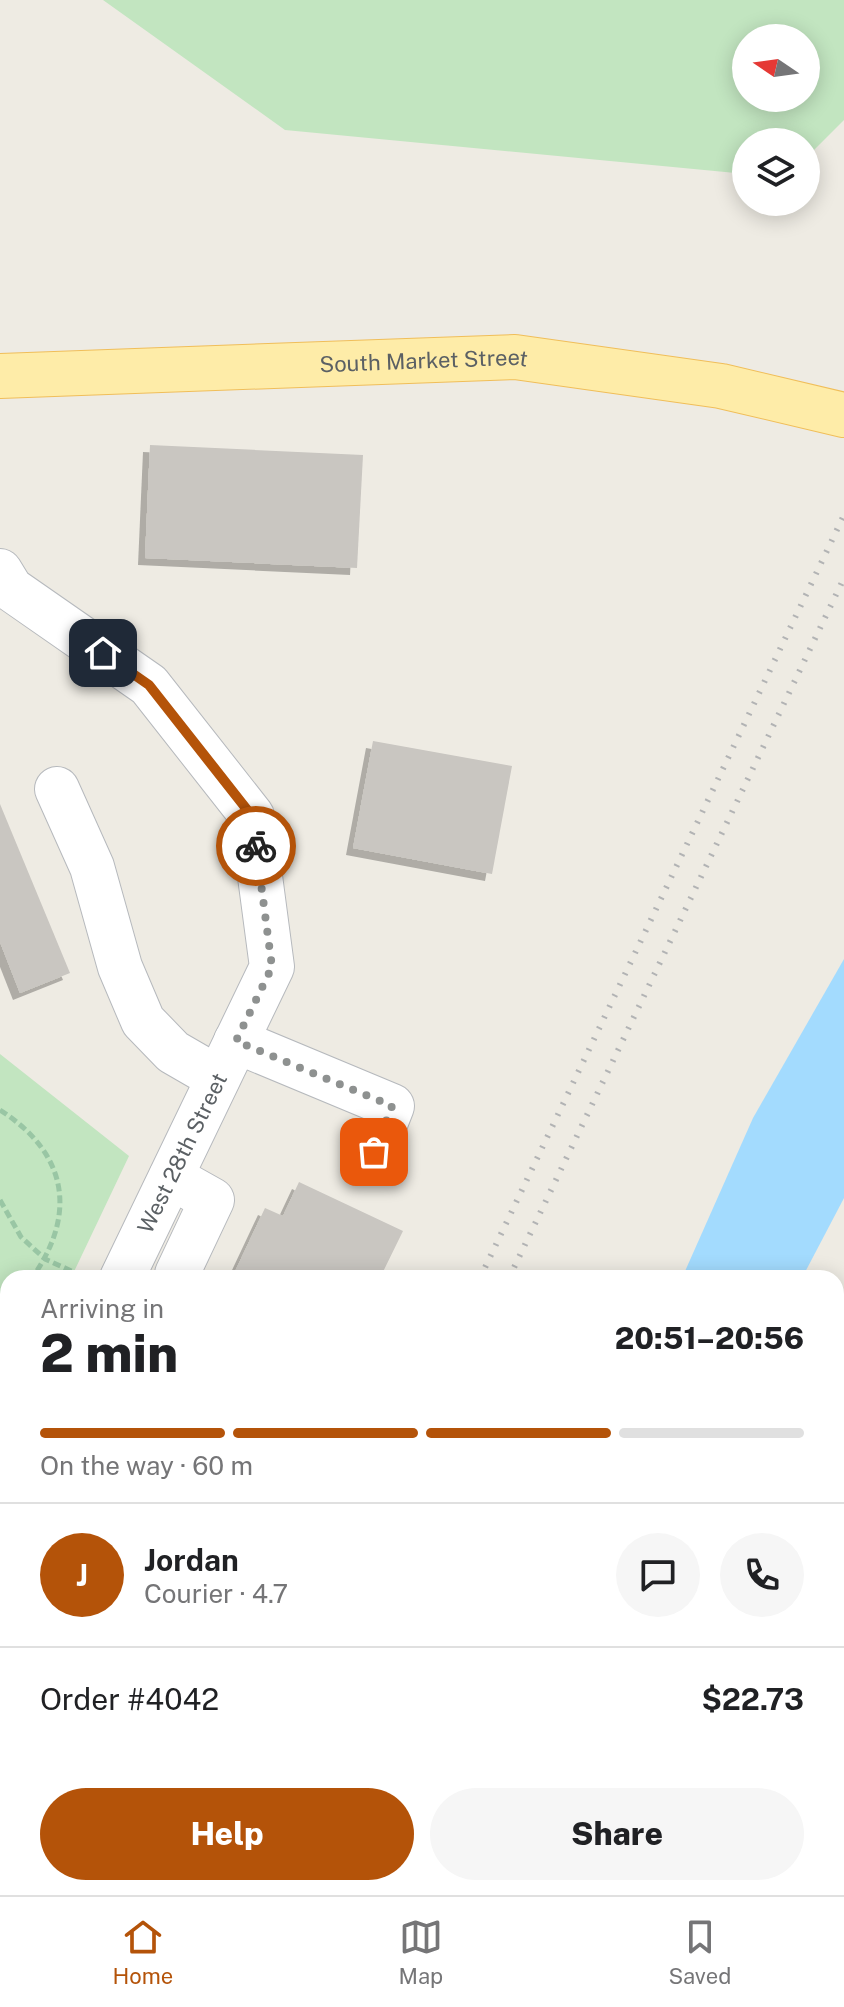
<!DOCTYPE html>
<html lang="en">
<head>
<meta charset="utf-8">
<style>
  :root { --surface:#fff; --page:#f6f6f6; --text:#202124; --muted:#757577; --line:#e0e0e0; --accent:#b45309 }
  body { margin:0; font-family:"Public Sans",sans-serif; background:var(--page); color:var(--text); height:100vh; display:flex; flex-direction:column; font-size:30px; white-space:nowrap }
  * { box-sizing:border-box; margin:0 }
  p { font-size:26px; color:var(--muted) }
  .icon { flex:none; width:44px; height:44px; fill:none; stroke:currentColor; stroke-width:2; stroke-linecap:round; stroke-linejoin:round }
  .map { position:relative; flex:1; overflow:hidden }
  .sheet { position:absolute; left:0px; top:1270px; width:844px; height:626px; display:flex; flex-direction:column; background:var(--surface); border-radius:24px 24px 0 0; box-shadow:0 4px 20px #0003 }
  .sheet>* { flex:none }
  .needle { width:52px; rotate:283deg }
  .fabs { position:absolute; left:732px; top:24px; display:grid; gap:16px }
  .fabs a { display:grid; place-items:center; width:88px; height:88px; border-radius:50%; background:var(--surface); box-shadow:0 4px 20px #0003; font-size:40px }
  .pin { position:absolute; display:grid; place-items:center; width:68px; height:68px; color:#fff; margin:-34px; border-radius:16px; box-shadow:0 4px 12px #0006 }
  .courier { position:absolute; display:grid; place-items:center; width:80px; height:80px; margin:-40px; border:6px solid #b45309; border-radius:50%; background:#fff; color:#222; box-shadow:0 2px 10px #0007 }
  .head em { font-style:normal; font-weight:800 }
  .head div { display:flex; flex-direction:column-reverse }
  .head { display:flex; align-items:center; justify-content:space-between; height:136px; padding:0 40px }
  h1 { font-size:52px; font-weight:800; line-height:60px }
  .bar { display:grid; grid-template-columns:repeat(4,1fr); gap:12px 8px; align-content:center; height:96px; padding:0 40px }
  .bar i { height:10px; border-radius:6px; background:var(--line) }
  .bar .current { background:var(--accent) }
  .bar p { grid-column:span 4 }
  .line { display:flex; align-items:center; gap:20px; padding:0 40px; border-top:2px solid var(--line) }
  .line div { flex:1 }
  .round { display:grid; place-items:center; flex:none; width:84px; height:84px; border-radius:42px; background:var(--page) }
  .button { display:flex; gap:16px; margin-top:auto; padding:16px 40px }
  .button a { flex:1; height:92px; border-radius:48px; background:var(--accent); color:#fff; font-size:32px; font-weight:800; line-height:92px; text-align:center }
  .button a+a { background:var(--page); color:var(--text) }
  .tabs { display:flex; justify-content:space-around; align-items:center; height:112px; border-top:2px solid var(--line); background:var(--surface); font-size:22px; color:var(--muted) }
  .tabs a { display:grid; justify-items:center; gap:4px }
  .tabs .current { color:var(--accent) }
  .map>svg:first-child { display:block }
</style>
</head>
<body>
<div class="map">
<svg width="844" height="1895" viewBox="0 0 844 1895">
  <defs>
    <filter id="shadow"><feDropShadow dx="-7" dy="7" stdDeviation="0" flood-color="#0004"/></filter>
  </defs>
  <rect width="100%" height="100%" fill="#eeebe3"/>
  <g fill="#c2e5c0" fill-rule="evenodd">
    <path d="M103,0H844V120L806,158V142H746V174L285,130ZM806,38V98H746V38Z"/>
    <path d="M0,1054L129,1156L71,1278H8V1446L0,1464Z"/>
  </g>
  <g fill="#a3dbfe">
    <path d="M844,959V1198L802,1278H682L753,1118Z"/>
    <path d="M836,1879H844V1895H695L701,1888H836Z"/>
    <path d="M395,1888H521L518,1895H392Z"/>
  </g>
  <g fill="#c9c6c1" filter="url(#shadow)">
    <path d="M150,445L363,455L357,568L145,558Z"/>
    <path d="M373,741L512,766L492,874L353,848Z"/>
    <path d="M0,804L70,973L20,993L0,942Z"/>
    <path d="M299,1182L403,1231L380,1278H232L265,1208L283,1216Z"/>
    <path d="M8,1790V1881L0,1875V1801Z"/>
    <path d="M18,1888H49L44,1895H29Z"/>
  </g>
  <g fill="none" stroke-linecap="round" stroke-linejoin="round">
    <g stroke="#b6b9bd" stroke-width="46">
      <g id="minor">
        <path d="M0,571L11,589L149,685L252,816L272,967L122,1278"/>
        <path d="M57,789L92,867L120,967L143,1021L173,1052L218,1078"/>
        <path d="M236,1041L392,1106L374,1152"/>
        <path d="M171,1177L212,1200L177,1274"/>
        <path d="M0,1528L8,1512"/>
        <path d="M836,1543L844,1542"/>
        <path d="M610,1895L613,1888"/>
      </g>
    </g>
    <g stroke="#f0be5a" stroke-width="46">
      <g id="major">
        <path id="s1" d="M0,376L515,357L721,386L844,415"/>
      </g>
    </g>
    <g stroke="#99c6a4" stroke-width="5" stroke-dasharray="8 4" stroke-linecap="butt">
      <path d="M0,1110C67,1153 78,1213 32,1278"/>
      <path d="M0,1200L21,1237L45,1259L87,1278"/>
      <path d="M0,1306L8,1303"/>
    </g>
    <use href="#minor" stroke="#fff" stroke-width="44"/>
    <use href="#major" stroke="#feeca8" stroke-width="44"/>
    <g stroke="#b2b3b4" stroke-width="6" stroke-dasharray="2 10" stroke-linecap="butt">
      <path d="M480,1278L844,515"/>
      <path d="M509,1278L844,578"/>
      <path d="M186,1895L189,1888"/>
      <path d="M214,1895L218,1888"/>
    </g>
  </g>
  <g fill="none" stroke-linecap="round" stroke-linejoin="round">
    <path stroke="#8e9190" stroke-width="8" stroke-dasharray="0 14.4" d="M256,846L272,967L236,1041L392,1106L374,1152"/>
    <path stroke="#b45309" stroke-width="10" d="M103,653L149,685L252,816L256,846"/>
  </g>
  <g text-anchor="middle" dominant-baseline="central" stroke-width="6" stroke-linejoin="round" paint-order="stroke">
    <g font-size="22" fill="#5b6064" stroke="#fff">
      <text stroke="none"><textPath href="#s1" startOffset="424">South Market Street</textPath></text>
      <text transform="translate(182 1153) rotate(-64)">West 28th Street</text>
    </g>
  </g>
</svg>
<div class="fabs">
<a><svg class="needle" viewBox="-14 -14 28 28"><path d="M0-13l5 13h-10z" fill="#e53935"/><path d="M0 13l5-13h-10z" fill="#757577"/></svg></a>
<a><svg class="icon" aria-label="layers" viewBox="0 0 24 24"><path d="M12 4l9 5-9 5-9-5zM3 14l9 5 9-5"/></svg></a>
</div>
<div class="pin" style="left:374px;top:1152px;background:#ea580c"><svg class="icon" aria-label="bag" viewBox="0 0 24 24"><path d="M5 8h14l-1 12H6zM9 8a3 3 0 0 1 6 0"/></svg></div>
<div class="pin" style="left:103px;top:653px;background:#1f2937"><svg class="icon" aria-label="home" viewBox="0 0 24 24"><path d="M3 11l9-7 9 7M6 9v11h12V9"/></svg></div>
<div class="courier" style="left:256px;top:846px"><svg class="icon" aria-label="bike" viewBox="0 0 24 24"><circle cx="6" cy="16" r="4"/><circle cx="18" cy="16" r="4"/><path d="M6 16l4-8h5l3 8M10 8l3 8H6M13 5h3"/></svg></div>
<section class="sheet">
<div class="head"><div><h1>2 min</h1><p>Arriving in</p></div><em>20:51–20:56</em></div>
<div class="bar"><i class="current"></i><i class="current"></i><i class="current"></i><i></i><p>On the way · 60 m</p></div>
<div class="line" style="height:144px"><b class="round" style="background:var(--accent);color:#fff">J</b><div><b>Jordan</b><p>Courier · 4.7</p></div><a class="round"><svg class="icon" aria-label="chat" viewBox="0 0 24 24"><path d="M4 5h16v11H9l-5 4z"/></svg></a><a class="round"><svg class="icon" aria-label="phone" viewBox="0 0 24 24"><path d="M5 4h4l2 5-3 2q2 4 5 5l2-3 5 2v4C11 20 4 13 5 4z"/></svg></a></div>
<div class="line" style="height:104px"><div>Order #4042</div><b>$22.73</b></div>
<div class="button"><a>Help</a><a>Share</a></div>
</section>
</div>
<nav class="tabs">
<a class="current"><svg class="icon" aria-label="home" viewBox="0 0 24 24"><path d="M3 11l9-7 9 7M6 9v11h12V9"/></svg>Home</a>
<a><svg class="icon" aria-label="map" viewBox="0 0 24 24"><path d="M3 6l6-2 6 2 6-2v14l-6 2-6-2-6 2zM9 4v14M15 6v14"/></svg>Map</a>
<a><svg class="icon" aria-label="saved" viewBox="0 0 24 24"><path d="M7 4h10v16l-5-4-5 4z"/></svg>Saved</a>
</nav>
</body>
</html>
